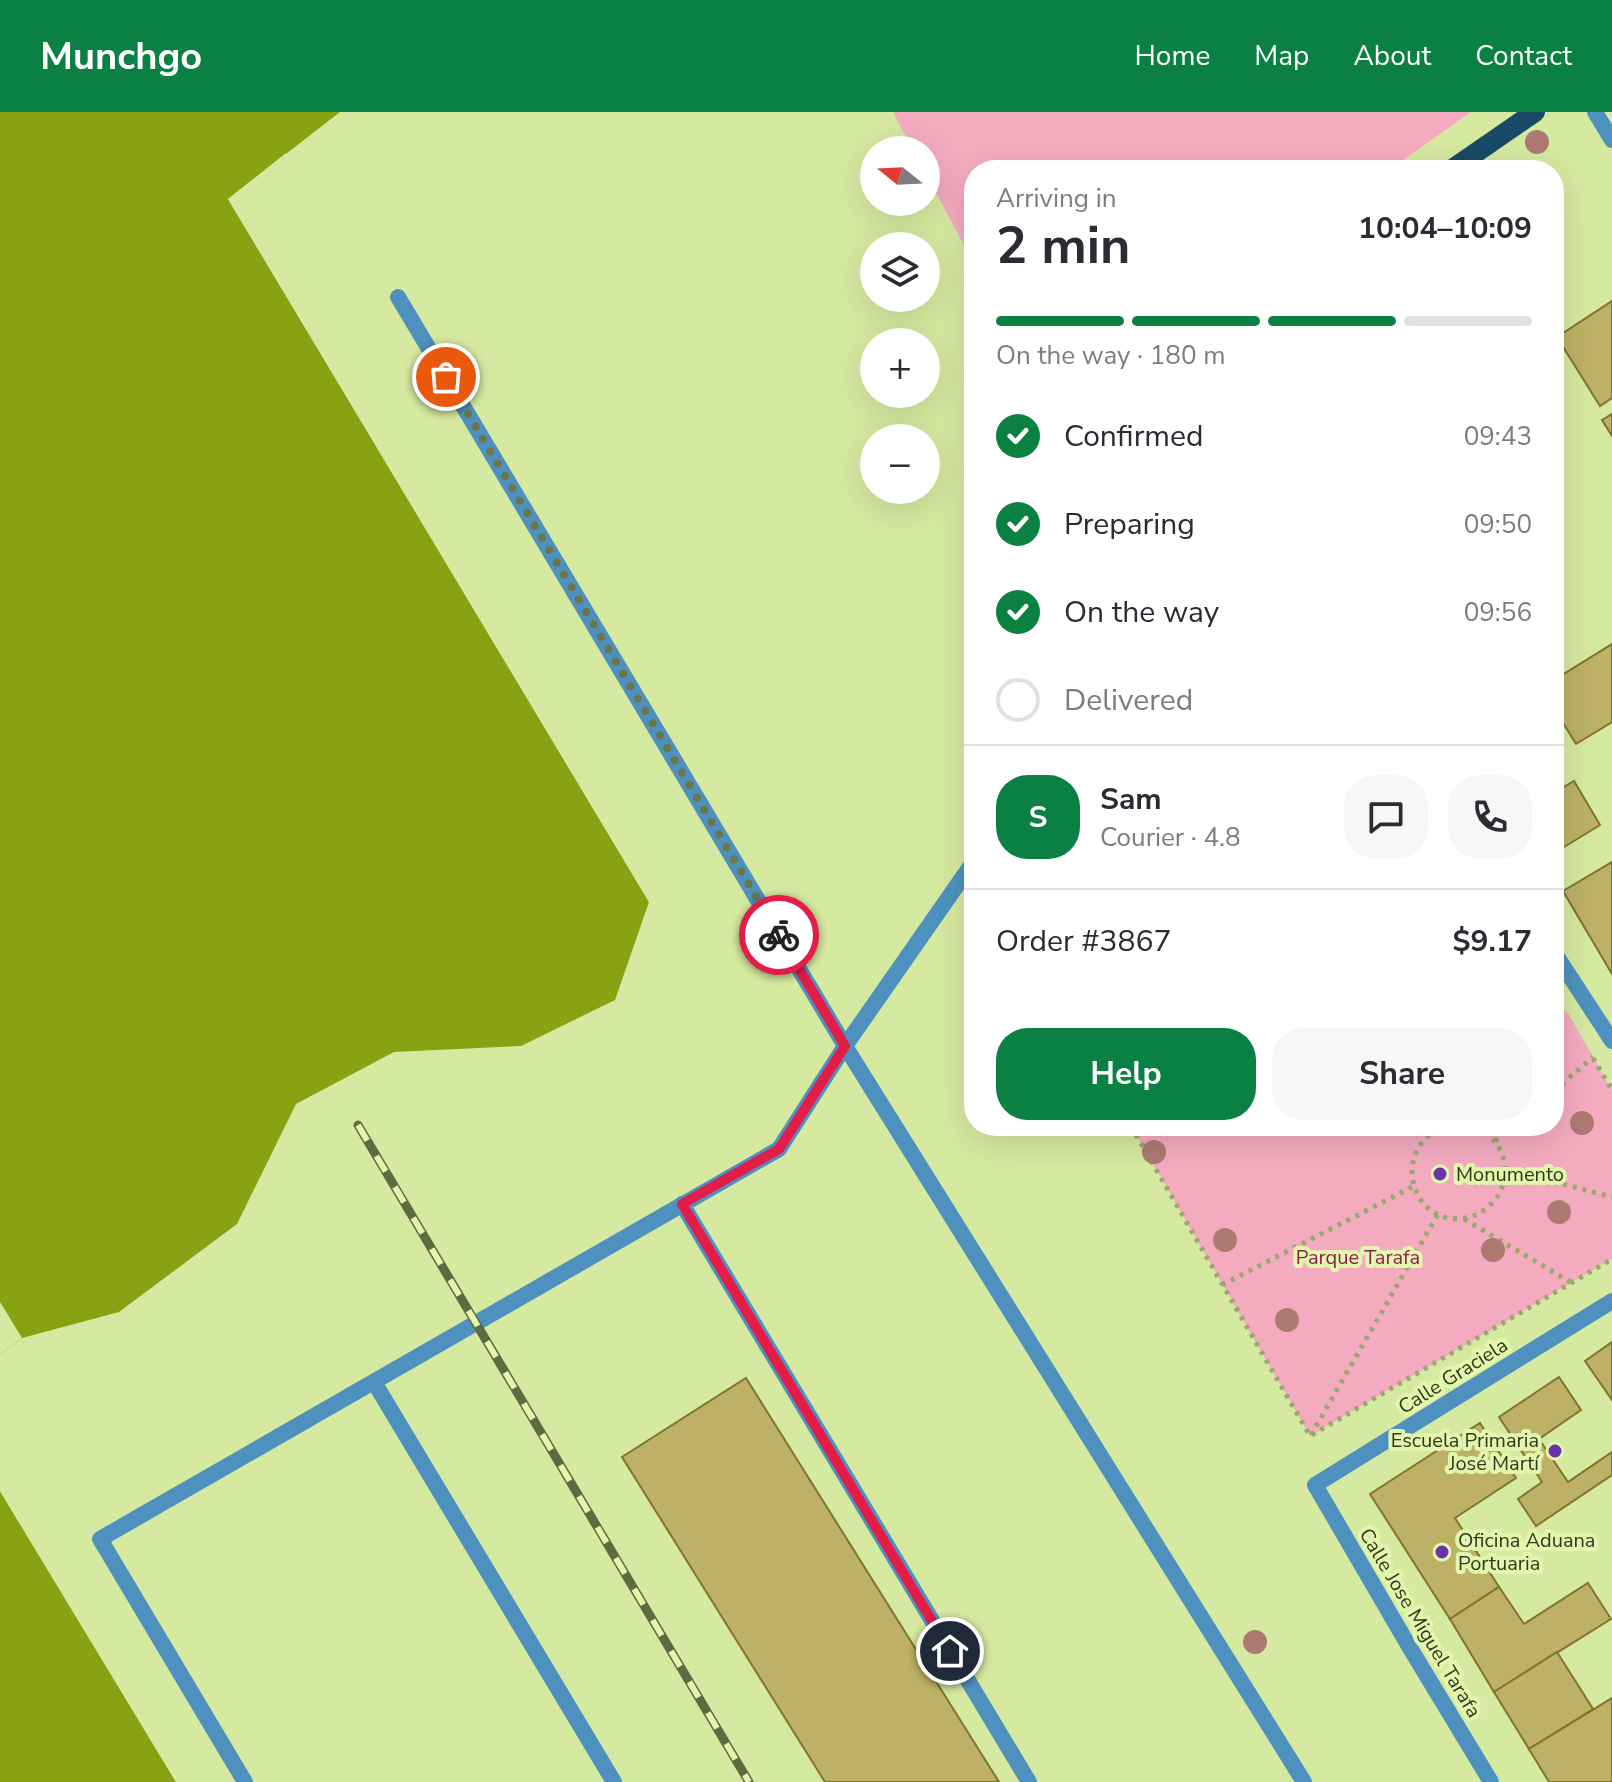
<!DOCTYPE html>
<html lang="en">
<head>
<meta charset="utf-8">
<style>
  :root { --surface:#fff; --page:#f7f7f7; --text:#2b2b33; --muted:#7c7c81; --line:#e1e1e2; --accent:#0b8043 }
  body { margin:0; font-family:"Nunito Sans",sans-serif; background:var(--page); color:var(--text); height:100vh; display:flex; flex-direction:column; font-size:30px; white-space:nowrap }
  * { box-sizing:border-box; margin:0 }
  p { font-size:26px; color:var(--muted) }
  .icon { flex:none; width:44px; height:44px; fill:none; stroke:currentColor; stroke-width:2; stroke-linecap:round; stroke-linejoin:round }
  .map { position:relative; flex:1; overflow:hidden }
  .side { position:absolute; left:964px; top:48px; width:600px; height:976px; display:flex; flex-direction:column; background:var(--surface); border-radius:32px; box-shadow:0 8px 32px #0002 }
  .side>* { flex:none }
  .needle { width:52px; rotate:288deg }
  .buttons { position:absolute; left:860px; top:24px; display:grid; gap:16px }
  .buttons a { display:grid; place-items:center; width:80px; height:80px; border-radius:50%; background:var(--surface); box-shadow:0 8px 32px #0002; font-size:40px }
  .pin { position:absolute; display:grid; place-items:center; width:68px; height:68px; color:#fff; margin:-34px; border:4px solid #fff; border-radius:50%; box-shadow:0 2px 8px #0007 }
  .courier { position:absolute; display:grid; place-items:center; width:80px; height:80px; margin:-40px; border:6px solid #e11d48; border-radius:50%; background:#fff; color:#222; box-shadow:0 2px 10px #0007 }
  .summary em { font-style:normal; font-weight:700 }
  .summary div { display:flex; flex-direction:column-reverse }
  .summary { display:flex; align-items:center; justify-content:space-between; height:136px; padding:0 32px }
  h1 { font-size:52px; font-weight:700; line-height:60px }
  .bar { display:grid; grid-template-columns:repeat(4,1fr); gap:12px 8px; align-content:center; height:96px; padding:0 32px }
  .bar i { height:10px; border-radius:6px; background:var(--line) }
  .bar .current { background:var(--accent) }
  .bar p { grid-column:span 4 }
  .line { display:flex; align-items:center; gap:20px; padding:0 32px; border-top:2px solid var(--line) }
  .line div { flex:1 }
  .round { display:grid; place-items:center; flex:none; width:84px; height:84px; border-radius:32px; background:var(--page) }
  ol { padding:0 32px; list-style:none }
  li { display:flex; align-items:center; gap:24px; height:88px }
  li p { margin-inline-start:auto }
  li .icon { padding:8px; border-radius:50%; background:var(--accent); color:#fff; stroke-width:4 }
  li:last-child { color:var(--muted) }
  li i { width:44px; height:44px; border:4px solid var(--line); border-radius:50% }
  .action { display:flex; gap:16px; margin-top:auto; padding:16px 32px }
  .action a { flex:1; height:92px; border-radius:32px; background:var(--accent); color:#fff; font-size:32px; font-weight:700; line-height:92px; text-align:center }
  .action a+a { background:var(--page); color:var(--text) }
  header { display:flex; align-items:center; gap:48px; box-sizing:border-box; height:112px; padding:0 40px; background:var(--accent); color:#fff }
  header strong { font-size:38px }
  nav { display:flex; gap:44px; margin-inline-start:auto; font-size:28px }
  .map>svg:first-child { display:block }
</style>
</head>
<body>
<header>
<strong>Munchgo</strong>
<nav><a>Home</a><a>Map</a><a>About</a><a>Contact</a></nav>
</header>
<div class="map">
<svg width="1612" height="1670" viewBox="0 0 1612 1670">
  <rect width="100%" height="100%" fill="#d6e9a0"/>
  <g fill="#f4abc0">
    <path d="M893,0H1471L1389,58H974V152L926,62V38H913Z"/>
    <path d="M1554,890L1568,901L1612,978V1147L1310,1324L1131,1014H1554Z"/>
  </g>
  <g fill="#89a213">
    <path d="M0,0H340L228,87L649,790L615,888L521,934L394,940L296,992L237,1112L119,1200L22,1226L0,1242Z"/>
    <path d="M0,1379L176,1670H0Z"/>
  </g>
  <g fill="#d6e9a0">
    <path d="M286,41L288,44L233,88L652,788L649,790L228,87Z"/>
    <path d="M0,1190L22,1226L0,1242Z"/>
    <path d="M0,1375L3,1377L180,1670H176L0,1379Z"/>
  </g>
  <g fill="#bdb167" stroke="#817529" stroke-width="2">
    <path d="M1612,189V286L1600,294L1557,225Z"/>
    <path d="M1612,302V324L1602,308Z"/>
    <path d="M1612,532V610L1576,632L1554,596V568Z"/>
    <path d="M1574,669L1600,713L1556,740L1554,737V681Z"/>
    <path d="M1612,750V862L1563,779Z"/>
    <path d="M1612,1230V1288L1585,1249Z"/>
    <path d="M1559,1265L1581,1298L1539,1327L1568,1370L1612,1340V1363L1536,1414L1518,1387L1542,1370L1499,1305Z"/>
    <path d="M746,1266L999,1670H825L622,1345Z"/>
    <path d="M1480,1311L1516,1366L1455,1406L1499,1475L1450,1507L1370,1382Z"/>
    <path d="M1588,1471L1611,1507L1494,1580L1450,1507L1499,1475L1524,1512Z"/>
    <path d="M1557,1540L1593,1597L1529,1637L1494,1580Z"/>
    <path d="M1612,1586V1670H1549L1529,1637Z"/>
  </g>
  <g fill="none" stroke-linecap="round" stroke-linejoin="round">
    <g stroke="#99a86f" stroke-width="5" stroke-dasharray="4 6" stroke-linecap="butt">
      <path d="M1593,946L1612,978"/>
      <path d="M1554,979L1593,945"/>
      <path d="M1131,1014L1310,1324L1612,1147"/>
      <path d="M1447,1014C1387,1034 1411,1120 1470,1105C1480,1102 1488,1096 1495,1088C1505,1075 1508,1057 1502,1042C1496,1027 1485,1019 1471,1014"/>
      <path d="M1495,1029L1512,1014"/>
      <path d="M1505,1057L1612,1085"/>
      <path d="M1464,1107L1572,1171"/>
      <path d="M1222,1173L1414,1074"/>
      <path d="M1311,1323L1438,1102"/>
    </g>
    <g stroke="#4e91be" stroke-width="16">
      <path d="M398,185L845,934L1304,1670"/>
      <path d="M682,1092L1029,1670"/>
      <path d="M374,1270L614,1670"/>
      <path d="M245,1670L100,1427L779,1037L845,934L974,749"/>
    </g>
    <path stroke="#4e91be" stroke-width="16" d="M1595,0L1612,28"/>
    <g stroke="#4e91be" stroke-width="16">
      <path d="M1554,840L1612,929"/>
      <path d="M1491,1670L1410,1536L1315,1373L1612,1189"/>
    </g>
    <path stroke="#184967" stroke-width="20" d="M1451,58L1535,0"/>
    <g stroke="#606a41" stroke-width="9">
      <path id="rail" d="M358,1013L749,1670"/>
    </g>
    <use href="#rail" stroke="#e3f6ad" stroke-width="6" stroke-dasharray="18" stroke-linecap="butt"/>
  </g>
  <g fill="#ad7a72">
    <circle cx="1537" cy="30" r="12"/>
    <circle cx="1582" cy="1011" r="12"/>
    <circle cx="1154" cy="1040" r="12"/>
    <circle cx="1559" cy="1100" r="12"/>
    <circle cx="1225" cy="1128" r="12"/>
    <circle cx="1493" cy="1138" r="12"/>
    <circle cx="1287" cy="1208" r="12"/>
    <circle cx="1255" cy="1530" r="12"/>
  </g>
  <g fill="none" stroke-linecap="round" stroke-linejoin="round">
    <path stroke="#6b764a" stroke-width="8" stroke-dasharray="0 14.4" d="M446,265L779,823"/>
    <path stroke="#e11d48" stroke-width="10" d="M779,823L845,934L779,1037L682,1092L950,1539"/>
  </g>
  <g fill="#6832a8" stroke="#e3f6ad" stroke-width="3">
    <circle cx="1440" cy="1062" r="8"/>
    <circle cx="1555" cy="1339" r="8"/>
    <circle cx="1442" cy="1440" r="8"/>
  </g>
  <g text-anchor="middle" dominant-baseline="central" stroke-width="8" stroke-linejoin="round" paint-order="stroke">
    <g font-size="20" fill="#31381b" stroke="#e3f6ad" text-anchor="start">
      <text x="1456" y="1062">Monumento</text>
      <text x="1539" y="1328" text-anchor="end">Escuela Primaria<tspan x="1539" dy="23">José Martí</tspan></text>
      <text x="1458" y="1428">Oficina Aduana<tspan x="1458" dy="23">Portuaria</tspan></text>
    </g>
    <g font-size="20" fill="#8b1f4d" stroke="#e3f6ad">
      <text x="1358" y="1145">Parque Tarafa</text>
    </g>
    <g font-size="20" fill="#31381b" stroke="#e3f6ad">
      <text transform="translate(1453 1264) rotate(-32)">Calle Graciela</text>
      <text transform="translate(1420 1511) rotate(59)">Calle Jose Miguel Tarafa</text>
    </g>
  </g>
</svg>
<div class="buttons">
<a><svg class="needle" viewBox="-14 -14 28 28"><path d="M0-13l5 13h-10z" fill="#e53935"/><path d="M0 13l5-13h-10z" fill="#7c7c81"/></svg></a>
<a><svg class="icon" aria-label="layers" viewBox="0 0 24 24"><path d="M12 4l9 5-9 5-9-5zM3 14l9 5 9-5"/></svg></a>
<a>+</a>
<a>−</a>
</div>
<div class="pin" style="left:446px;top:265px;background:#ea580c"><svg class="icon" aria-label="bag" viewBox="0 0 24 24"><path d="M5 8h14l-1 12H6zM9 8a3 3 0 0 1 6 0"/></svg></div>
<div class="pin" style="left:950px;top:1539px;background:#1f2937"><svg class="icon" aria-label="home" viewBox="0 0 24 24"><path d="M3 11l9-7 9 7M6 9v11h12V9"/></svg></div>
<div class="courier" style="left:779px;top:823px"><svg class="icon" aria-label="bike" viewBox="0 0 24 24"><circle cx="6" cy="16" r="4"/><circle cx="18" cy="16" r="4"/><path d="M6 16l4-8h5l3 8M10 8l3 8H6M13 5h3"/></svg></div>
<section class="side">
<div class="summary"><div><h1>2 min</h1><p>Arriving in</p></div><em>10:04–10:09</em></div>
<div class="bar"><i class="current"></i><i class="current"></i><i class="current"></i><i></i><p>On the way · 180 m</p></div>
<ol>
<li><svg class="icon" aria-label="check" viewBox="0 0 24 24"><path d="M5 12l5 5 9-10"/></svg>Confirmed<p>09:43</p></li>
<li><svg class="icon" aria-label="check" viewBox="0 0 24 24"><path d="M5 12l5 5 9-10"/></svg>Preparing<p>09:50</p></li>
<li><svg class="icon" aria-label="check" viewBox="0 0 24 24"><path d="M5 12l5 5 9-10"/></svg>On the way<p>09:56</p></li>
<li><i></i>Delivered</li>
</ol>
<div class="line" style="height:144px"><b class="round" style="background:var(--accent);color:#fff">S</b><div><b>Sam</b><p>Courier · 4.8</p></div><a class="round"><svg class="icon" aria-label="chat" viewBox="0 0 24 24"><path d="M4 5h16v11H9l-5 4z"/></svg></a><a class="round"><svg class="icon" aria-label="phone" viewBox="0 0 24 24"><path d="M5 4h4l2 5-3 2q2 4 5 5l2-3 5 2v4C11 20 4 13 5 4z"/></svg></a></div>
<div class="line" style="height:104px"><div>Order #3867</div><b>$9.17</b></div>
<div class="action"><a>Help</a><a>Share</a></div>
</section>
</div>
</body>
</html>
